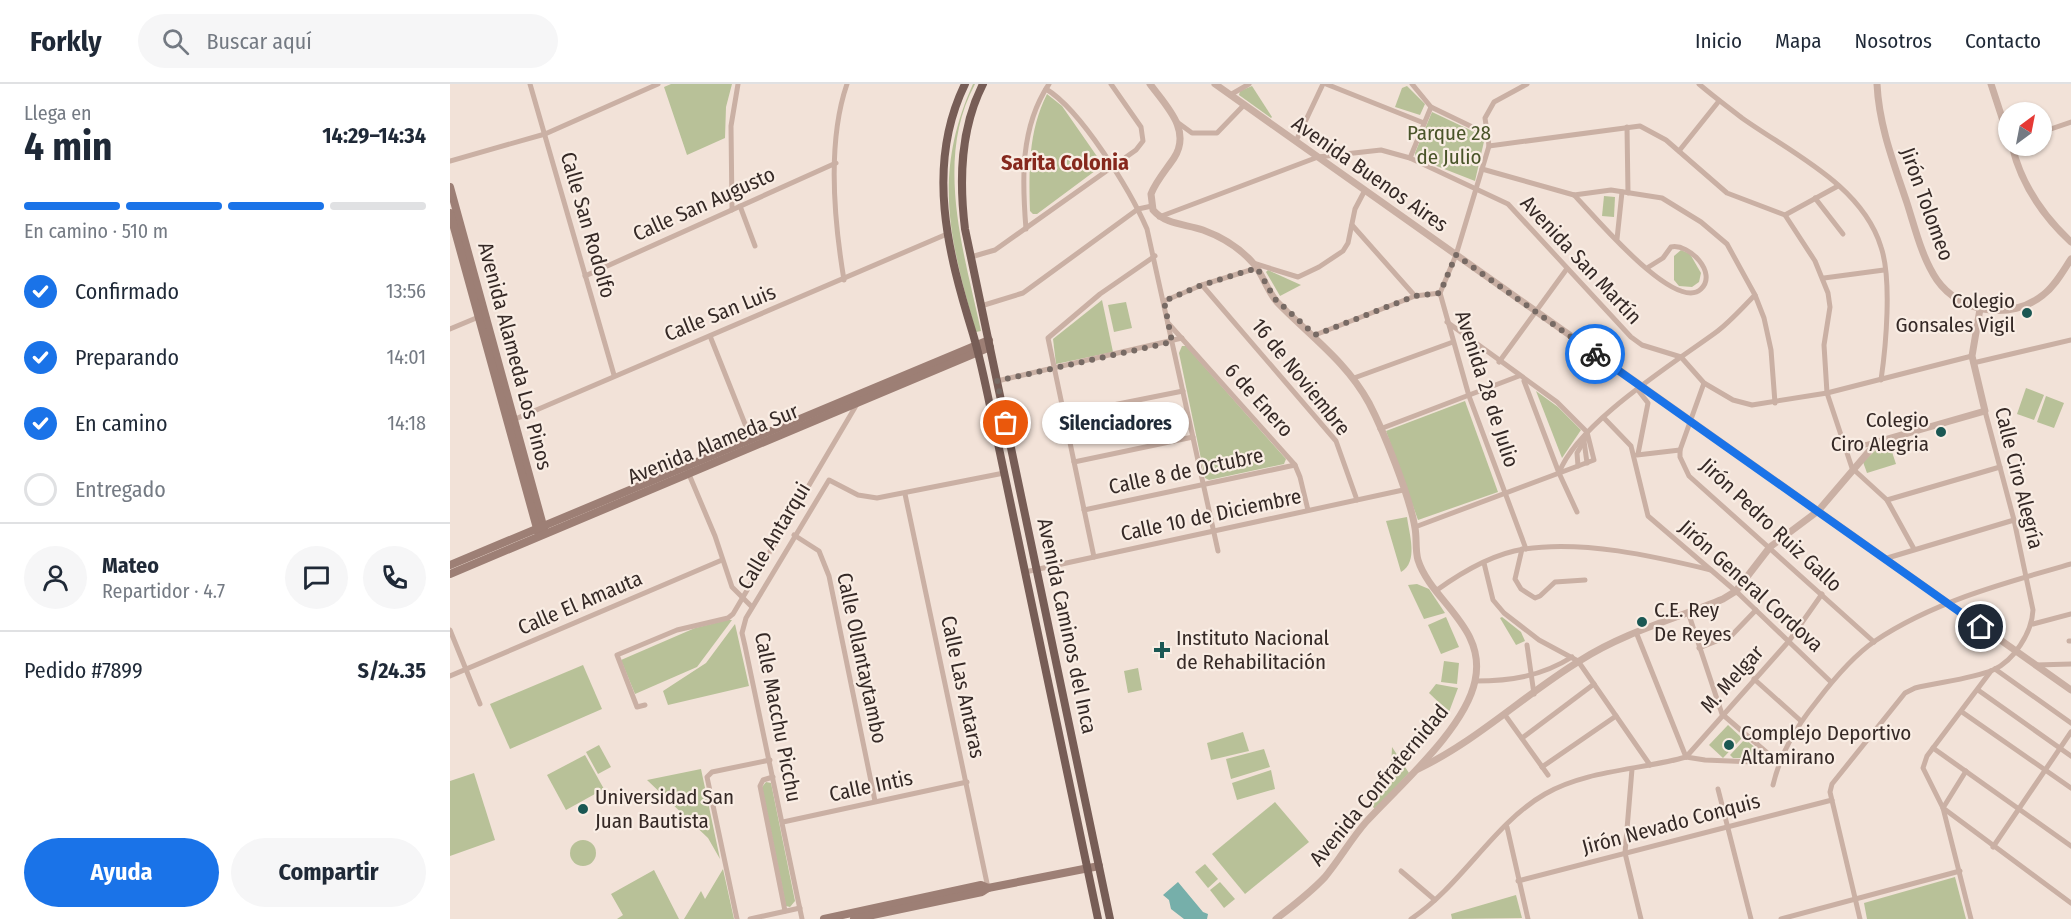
<!DOCTYPE html>
<html lang="es">
<head>
<meta charset="utf-8">
<style>
  :root { --surface:#fff; --page:#f6f6f7; --text:#1f2937; --muted:#747a83; --line:#e0e1e3; --accent:#1a73e8 }
  body { margin:0; font-family:"Fira Sans Condensed",sans-serif; background:var(--page); color:var(--text); height:100vh; display:flex; flex-direction:column; font-size:22px; white-space:nowrap }
  * { box-sizing:border-box; margin:0 }
  p { font-size:20px; color:var(--muted) }
  .icon { flex:none; width:33px; height:33px; fill:none; stroke:currentColor; stroke-width:2; stroke-linecap:round; stroke-linejoin:round }
  .map { position:relative; flex:1; overflow:hidden }
  .drawer { display:flex; flex-direction:column; background:var(--surface); width:450px }
  .drawer>* { flex:none }
  .needle { width:39px; rotate:32deg }
  .controls { position:absolute; left:1548px; top:18px; display:grid; gap:12px }
  .controls a { display:grid; place-items:center; width:54px; height:54px; border-radius:50%; background:var(--surface); box-shadow:0 2px 4px #0004; font-size:30px }
  .pin { position:absolute; display:grid; place-items:center; width:51px; height:51px; color:#fff; margin:-26px; border:3px solid #fff; border-radius:50%; box-shadow:0 2px 6px #0007 }
  .courier { position:absolute; display:grid; place-items:center; width:60px; height:60px; margin:-30px; border:4px solid #1a73e8; border-radius:50%; background:#fff; color:#222; box-shadow:0 2px 8px #0007 }
  .bubble { position:absolute; height:42px; border-radius:21px; background:var(--surface); box-shadow:0 2px 4px #0004; font-size:20px; font-weight:700; line-height:42px; text-align:center }
  .headline em { font-style:normal; font-weight:700 }
  .headline div { display:flex; flex-direction:column-reverse }
  .headline { display:flex; align-items:center; justify-content:space-between; height:102px; padding:0 24px }
  h1 { font-size:39px; font-weight:700; line-height:45px }
  .bar { display:grid; grid-template-columns:repeat(4,1fr); gap:9px 6px; align-content:center; height:72px; padding:0 24px }
  .bar i { height:8px; border-radius:4px; background:var(--line) }
  .bar .selected { background:var(--accent) }
  .bar p { grid-column:span 4 }
  .line { display:flex; align-items:center; gap:15px; padding:0 24px; border-top:2px solid var(--line) }
  .line div { flex:1 }
  .round { display:grid; place-items:center; flex:none; width:63px; height:63px; border-radius:32px; background:var(--page) }
  ol { padding:0 24px; list-style:none }
  li { display:flex; align-items:center; gap:18px; height:66px }
  li p { margin-inline-start:auto }
  li .icon { padding:6px; border-radius:50%; background:var(--accent); color:#fff; stroke-width:4 }
  li:last-child { color:var(--muted) }
  li i { width:33px; height:33px; border:3px solid var(--line); border-radius:50% }
  .primary-button { display:flex; gap:12px; margin-top:auto; padding:12px 24px }
  .primary-button a { flex:1; height:69px; border-radius:36px; background:var(--accent); color:#fff; font-size:24px; font-weight:700; line-height:69px; text-align:center }
  .primary-button a+a { background:var(--page); color:var(--text) }
  header { display:flex; align-items:center; gap:36px; box-sizing:border-box; height:84px; padding:0 30px; background:var(--surface); border-bottom:2px solid var(--line) }
  header strong { font-size:28px }
  nav { display:flex; gap:33px; margin-inline-start:auto; font-size:21px }
  .search { width:420px; height:54px; background:var(--page); display:flex; align-items:center; gap:15px; box-sizing:border-box; padding:0 21px; border-radius:33px; color:var(--muted); font-size:22px }
  main { display:flex; flex:1; min-height:0 }
  .map>svg:first-child { display:block }
</style>
</head>
<body>
<header>
<strong>Forkly</strong>
<div class="search"><svg class="icon" aria-label="search" viewBox="0 0 24 24"><circle cx="10" cy="10" r="6"/><path d="M15 15l6 6"/></svg>Buscar aquí</div>
<nav><a>Inicio</a><a>Mapa</a><a>Nosotros</a><a>Contacto</a></nav>
</header>
<main>
<section class="drawer">
<div class="headline"><div><h1>4 min</h1><p>Llega en</p></div><em>14:29–14:34</em></div>
<div class="bar"><i class="selected"></i><i class="selected"></i><i class="selected"></i><i></i><p>En camino · 510 m</p></div>
<ol>
<li><svg class="icon" aria-label="check" viewBox="0 0 24 24"><path d="M5 12l5 5 9-10"/></svg>Confirmado<p>13:56</p></li>
<li><svg class="icon" aria-label="check" viewBox="0 0 24 24"><path d="M5 12l5 5 9-10"/></svg>Preparando<p>14:01</p></li>
<li><svg class="icon" aria-label="check" viewBox="0 0 24 24"><path d="M5 12l5 5 9-10"/></svg>En camino<p>14:18</p></li>
<li><i></i>Entregado</li>
</ol>
<div class="line" style="height:108px"><a class="round"><svg class="icon" aria-label="person" viewBox="0 0 24 24"><circle cx="12" cy="8" r="4"/><path d="M4 21q1-7 8-7t8 7"/></svg></a><div><b>Mateo</b><p>Repartidor · 4.7</p></div><a class="round"><svg class="icon" aria-label="chat" viewBox="0 0 24 24"><path d="M4 5h16v11H9l-5 4z"/></svg></a><a class="round"><svg class="icon" aria-label="phone" viewBox="0 0 24 24"><path d="M5 4h4l2 5-3 2q2 4 5 5l2-3 5 2v4C11 20 4 13 5 4z"/></svg></a></div>
<div class="line" style="height:78px"><div>Pedido #7899</div><b>S/24.35</b></div>
<div class="primary-button"><a>Ayuda</a><a>Compartir</a></div>
</section>
<div class="map">
<svg width="1621" height="835" viewBox="0 0 1621 835">
  <rect width="100%" height="100%" fill="#f2e2d8"/>
  <g fill="#b8c198">
    <path d="M221,0H282L276,23L275,54L237,71L214,3Z"/>
    <path d="M523,0H525C484,76 514,168 531,247L526,248C500,157 482,91 523,0Z"/>
    <path d="M802,2L822,33L821,34L789,11L790,7Z"/>
    <path d="M957,2L975,20L970,31L945,23L952,4Z"/>
    <path d="M597,10L612,22L653,81L587,130H583L580,127C579,86 578,48 597,10Z"/>
    <path d="M982,28L1035,53L1025,97L966,74L965,69Z"/>
    <path d="M1154,112L1165,113L1164,133L1152,132Z"/>
    <path d="M1231,166L1240,170L1251,189L1249,198L1242,203L1229,202L1224,196V172Z"/>
    <path d="M818,186L851,201L830,212L816,188Z"/>
    <path d="M652,216L663,268L606,280L603,255Z"/>
    <path d="M676,218L682,244L664,248L658,221Z"/>
    <path d="M732,262H736L836,375L834,380L759,396L755,394L729,269Z"/>
    <path d="M1576,304L1594,311L1584,336L1567,330Z"/>
    <path d="M1086,307L1108,323L1131,346L1112,374Z"/>
    <path d="M1596,312L1614,319L1604,344L1587,338Z"/>
    <path d="M1015,317L1048,408L968,436L936,347Z"/>
    <path d="M1439,359L1446,380L1417,389L1413,378L1427,365Z"/>
    <path d="M957,433C959,450 969,478 951,488L936,437Z"/>
    <path d="M967,500L979,505L995,529L974,535L958,501Z"/>
    <path d="M996,533L1009,563L991,570L978,541Z"/>
    <path d="M1052,533L1071,548L1075,557L1066,561L1050,534Z"/>
    <path d="M277,536H282L247,583L185,610L171,576L245,544Z"/>
    <path d="M285,540L299,602L218,621L213,607L256,579Z"/>
    <path d="M994,577L1009,579L1007,600L991,598Z"/>
    <path d="M133,581L152,625L60,665L40,620Z"/>
    <path d="M688,584L692,606L678,609L674,587Z"/>
    <path d="M986,600L1008,604L999,628L979,609Z"/>
    <path d="M1278,641L1292,654L1273,674L1259,661Z"/>
    <path d="M793,648L799,667L761,676L757,659Z"/>
    <path d="M1295,655L1314,671L1315,674H1283L1280,671Z"/>
    <path d="M149,661L161,683L148,690L136,668Z"/>
    <path d="M942,663L959,689L925,725L922,722L941,686Z"/>
    <path d="M814,665L820,683L781,695L776,675Z"/>
    <path d="M135,671L154,705L116,726L97,691Z"/>
    <path d="M251,685L270,775L258,754L197,696Z"/>
    <path d="M821,686L825,705L787,716L782,699Z"/>
    <path d="M24,689L45,756L0,772V697Z"/>
    <path d="M316,698L321,699L345,817L340,823L336,822L312,703Z"/>
    <path d="M825,718L859,758L795,810L762,770Z"/>
    <circle cx="133" cy="769" r="13"/>
    <path d="M755,780L768,795L758,804L745,788Z"/>
    <path d="M273,785L284,835H234L251,807L255,815Z"/>
    <path d="M204,786L229,835H167L173,831L161,810Z"/>
    <path d="M1505,793L1516,835H1417L1414,819Z"/>
    <path d="M770,798L785,815L774,824L760,806Z"/>
    <path d="M1066,811L1072,834L1002,835L1001,830Z"/>
  </g>
  <path fill="#76afaa" d="M728,798L753,828L758,830L757,835H734L721,825L719,816L713,811Z"/>
  <g fill="none" stroke-linecap="round" stroke-linejoin="round">
    <g stroke="#cab0a4" stroke-width="5">
      <path d="M80,0L164,291"/>
      <path d="M876,0L974,39"/>
      <path d="M962,0L981,23L1039,51"/>
      <path d="M1249,0C1263,12 1278,23 1292,34C1341,69 1412,101 1431,163C1442,195 1436,262 1431,296"/>
      <path d="M596,5C631,26 680,106 697,145L768,467"/>
      <path d="M780,11L799,0"/>
      <path d="M727,38L742,49H767L794,21"/>
      <path d="M1177,43L1178,109"/>
      <path d="M1592,48L1621,38"/>
      <path d="M846,57L873,0"/>
      <path d="M1039,62L1190,42L1216,56L1277,109L1335,131L1365,177L1378,209L1380,223L1374,261L1377,309L1402,384L1437,416L1464,465"/>
      <path d="M1229,67L1269,17"/>
      <path d="M960,74L981,23"/>
      <path d="M0,77L95,50L208,0"/>
      <path d="M1032,85L1124,111L1161,106L1212,114L1251,138L1277,160L1305,211L1314,234L1321,266L1325,319"/>
      <path d="M1124,111C1142,129 1225,230 1251,205C1268,189 1239,159 1221,163L1213,174L1197,184"/>
      <path d="M1365,114L1393,150"/>
      <path d="M290,122L305,162"/>
      <path d="M282,126L281,42L288,0"/>
      <path d="M1335,131L1388,102"/>
      <path d="M709,133L868,73L931,66L960,74L1058,120L1181,253L1192,261L1231,273L1254,299L1283,316L1302,321L1377,309L1522,272"/>
      <path d="M902,141L965,212"/>
      <path d="M576,145C572,96 570,43 599,0"/>
      <path d="M1167,155L1172,108"/>
      <path d="M521,173L545,166L686,66L693,57L691,43L661,0"/>
      <path d="M803,179L848,193L869,183L893,167L898,159L905,125L915,106"/>
      <path d="M135,192L386,79"/>
      <path d="M1374,194L1434,186"/>
      <path d="M394,196C384,136 377,58 397,0"/>
      <path d="M752,201L886,357L907,416"/>
      <path d="M714,217L752,201L807,184"/>
      <path d="M531,222L573,209L688,125L702,122"/>
      <path d="M997,238L1107,318L1137,348"/>
      <path d="M718,239L845,381L850,393L858,426"/>
      <path d="M0,245L31,232"/>
      <path d="M865,251L965,212L990,209"/>
      <path d="M260,252L301,355"/>
      <path d="M1049,278L1116,186"/>
      <path d="M1523,279L1621,256"/>
      <path d="M904,294L1003,258"/>
      <path d="M547,297L732,254"/>
      <path d="M1074,297L1109,389L1127,428"/>
      <path d="M1254,299L1230,366V373L1239,392L1424,558"/>
      <path d="M1188,306L1198,319L1188,370"/>
      <path d="M613,331L733,307"/>
      <path d="M1154,334L1181,362L1198,432L1289,510L1381,598"/>
      <path d="M63,336L497,150"/>
      <path d="M930,345L1069,292"/>
      <path d="M1137,349L1134,357L1137,379"/>
      <path d="M1396,366L1426,358"/>
      <path d="M1187,371L1230,366"/>
      <path d="M624,378L743,353"/>
      <path d="M1128,382L1127,369L1134,357"/>
      <path d="M238,388L265,452L282,503L302,523"/>
      <path d="M1109,389C1127,340 1221,281 1265,249C1279,239 1292,224 1305,211"/>
      <path d="M455,410L538,804"/>
      <path d="M1437,416L1550,383"/>
      <path d="M634,426L845,381"/>
      <path d="M965,443L1144,376L1137,348"/>
      <path d="M344,451L369,467L379,492L425,717"/>
      <path d="M1072,465L1065,495L1071,505L1085,514L1090,512L1105,498L1135,496"/>
      <path d="M1076,465L1019,312L990,209L1006,171L1039,62L1035,34L1044,18L1077,0"/>
      <path d="M644,473L598,254L650,210L705,172"/>
      <path d="M1434,475L1564,436"/>
      <path d="M1034,479L1043,516L1054,529L1089,556L1128,577L1200,681"/>
      <path d="M575,488L953,406"/>
      <path d="M987,506C1012,488 1042,470 1074,465C1133,456 1203,472 1261,486"/>
      <path d="M1238,528L1272,630L1329,679"/>
      <path d="M1583,540L1621,530"/>
      <path d="M0,546L30,620"/>
      <path d="M1186,548L1236,673"/>
      <path d="M1619,557H1621"/>
      <path d="M1077,561L1084,610"/>
      <path d="M1249,564L1282,551L1306,526"/>
      <path d="M1586,581L1621,580"/>
      <path d="M1545,585L1621,639"/>
      <path d="M0,592L272,476"/>
      <path d="M1304,595L1351,637"/>
      <path d="M1025,597C1061,597 1092,592 1122,573"/>
      <path d="M1528,606L1621,672"/>
      <path d="M195,621L187,623L167,571L227,546L278,534L283,530L407,320"/>
      <path d="M1512,628L1621,704"/>
      <path d="M1055,631L1098,691"/>
      <path d="M1072,654L1144,600"/>
      <path d="M1483,664L1621,762"/>
      <path d="M1236,673L1339,557L1372,510"/>
      <path d="M1092,683L1166,632"/>
      <path d="M1182,685L1175,769L1191,835"/>
      <path d="M1516,687L1493,724L1621,819"/>
      <path d="M323,693L313,696L310,702L335,827"/>
      <path d="M1323,701C1331,668 1346,643 1367,617C1383,596 1403,572 1425,557C1483,518 1554,499 1621,480"/>
      <path d="M1268,705L1301,835"/>
      <path d="M333,738L517,698"/>
      <path d="M1057,743L1078,835"/>
      <path d="M1543,763L1621,648"/>
      <path d="M951,787L985,816"/>
      <path d="M1068,797L1382,716"/>
      <path d="M287,835L257,693L262,688L320,676"/>
      <path d="M300,835L350,824"/>
      <path d="M352,835L295,562L292,549L296,534L379,396L408,411L427,414L554,389"/>
      <path d="M961,835C1011,802 1044,739 1095,710C1136,686 1191,686 1236,673L1255,676L1329,679"/>
      <path d="M1331,835L1510,787"/>
      <path d="M1410,835L1380,708L1382,700L1455,609L1465,604C1489,598 1522,595 1543,586C1564,577 1582,548 1583,526L1564,436L1535,327"/>
      <path d="M1521,835L1493,724L1473,684L1477,672L1541,587"/>
    </g>
    <g stroke="#cab0a4" stroke-width="7">
      <path d="M700,0C716,22 742,46 724,74C716,86 706,97 701,110L703,126C716,141 736,140 753,146C772,153 790,164 803,179C813,190 817,207 827,218C859,251 897,278 919,319C934,348 960,413 965,444C967,454 965,466 968,476C981,517 1037,543 1025,597C1015,645 949,702 916,738C901,755 890,775 875,793C860,809 843,822 826,835"/>
      <path d="M765,0L1621,606"/>
      <path d="M1427,0C1429,42 1444,80 1457,119C1465,144 1472,174 1487,196C1510,229 1561,237 1593,211C1605,202 1613,187 1621,175"/>
      <path d="M1541,0L1558,52"/>
      <path d="M1562,62C1571,99 1593,132 1621,158"/>
      <path d="M968,685C1027,657 1075,610 1131,576C1175,548 1225,535 1273,515L1286,507L1320,463L1368,427L1427,358L1535,327L1522,272L1530,225"/>
    </g>
    <g stroke="#9d7f75" stroke-width="8">
      <path d="M0,103L94,445"/>
      <path d="M0,129L88,448"/>
      <path d="M0,481L539,256"/>
      <path d="M0,490L540,263"/>
      <path d="M374,835L531,801L538,804"/>
      <path d="M404,835L532,808L538,804L649,782"/>
    </g>
    <g stroke="#775d56" stroke-width="8">
      <path d="M515,0C475,82 498,169 523,250C531,277 536,304 542,331L648,835"/>
      <path d="M533,0C510,45 509,96 515,145L660,835"/>
    </g>
  </g>
  <g fill="none" stroke-linecap="round" stroke-linejoin="round">
    <path stroke="#776a64" stroke-width="6" stroke-dasharray="0 10.8" d="M556,339L547,297L722,258L714,217L752,201L807,184L825,215L865,251L965,212L990,209L1006,171L1145,270"/>
    <path stroke="#1a73e8" stroke-width="8" d="M1145,270L1531,543"/>
  </g>
  <g fill="#1a5753" stroke="#f9ede4" stroke-width="2">
    <circle cx="1577" cy="229" r="6"/>
    <circle cx="1491" cy="348" r="6"/>
    <circle cx="1192" cy="538" r="6"/>
    <path d="M709 557h6v6h6v6h-6v6h-6v-6h-6v-6h6z"/>
    <circle cx="1279" cy="661" r="6"/>
    <circle cx="133" cy="725" r="6"/>
  </g>
  <g text-anchor="middle" dominant-baseline="central" stroke-width="4.5" stroke-linejoin="round" paint-order="stroke">
    <g font-size="21" fill="#495429" stroke="#f9ede4">
      <text x="999" y="49">Parque 28<tspan x="999" dy="24">de Julio</tspan></text>
    </g>
    <g font-size="21" fill="#352926" stroke="#f9ede4">
      <text transform="translate(920 90) rotate(35)">Avenida Buenos Aires</text>
      <text transform="translate(254 120) rotate(-24)">Calle San Augusto</text>
      <text transform="translate(1477 120) rotate(70)">Jirón Tolomeo</text>
      <text transform="translate(138 141) rotate(74)">Calle San Rodolfo</text>
      <text transform="translate(1131 176) rotate(47)">Avenida San Martín</text>
      <text transform="translate(270 229) rotate(-22)">Calle San Luis</text>
      <text transform="translate(65 272) rotate(75)">Avenida Alameda Los Pinos</text>
      <text transform="translate(851 293) rotate(51)">16 de Noviembre</text>
      <text transform="translate(1037 305) rotate(72)">Avenida 28 de Julio</text>
      <text transform="translate(809 316) rotate(48)">6 de Enero</text>
      <text transform="translate(263 360) rotate(-22)">Avenida Alameda Sur</text>
      <text transform="translate(736 387) rotate(-12)">Calle 8 de Octubre</text>
      <text transform="translate(1569 394) rotate(76)">Calle Ciro Alegría</text>
      <text transform="translate(761 431) rotate(-12)">Calle 10 de Diciembre</text>
      <text transform="translate(1321 441) rotate(43)">Jirón Pedro Ruiz Gallo</text>
      <text transform="translate(324 452) rotate(-59)">Calle Antarqui</text>
      <text transform="translate(1301 502) rotate(42)">Jirón General Cordova</text>
      <text transform="translate(130 519) rotate(-23)">Calle El Amauta</text>
      <text transform="translate(617 542) rotate(78)">Avenida Caminos del Inca</text>
      <text transform="translate(412 574) rotate(78)">Calle Ollantaytambo</text>
      <text transform="translate(1282 595) rotate(-48)">M. Melgar</text>
      <text transform="translate(513 603) rotate(78)">Calle Las Antaras</text>
      <text transform="translate(328 633) rotate(79)">Calle Macchu Picchu</text>
      <text transform="translate(929 701) rotate(-50)">Avenida Confraternidad</text>
      <text transform="translate(421 702) rotate(-12)">Calle Intis</text>
      <text transform="translate(1221 740) rotate(-15)">Jirón Nevado Conquis</text>
    </g>
    <g font-size="21" fill="#352926" stroke="#f9ede4" text-anchor="start">
      <text x="1565" y="217" text-anchor="end">Colegio<tspan x="1565" dy="24">Gonsales Vigil</tspan></text>
      <text x="1479" y="336" text-anchor="end">Colegio<tspan x="1479" dy="24">Ciro Alegria</tspan></text>
      <text x="1204" y="526">C.E. Rey<tspan x="1204" dy="24">De Reyes</tspan></text>
      <text x="726" y="554">Instituto Nacional<tspan x="726" dy="24">de Rehabilitación</tspan></text>
      <text x="1291" y="649">Complejo Deportivo<tspan x="1291" dy="24">Altamirano</tspan></text>
      <text x="145" y="713">Universidad San<tspan x="145" dy="24">Juan Bautista</tspan></text>
    </g>
    <g font-size="22" font-weight="bold" fill="#86281d" stroke="#f9ede4">
      <text x="615" y="78">Sarita Colonia</text>
    </g>
  </g>
</svg>
<div class="controls">
<a><svg class="needle" viewBox="-14 -14 28 28"><path d="M0-13l5 13h-10z" fill="#e53935"/><path d="M0 13l5-13h-10z" fill="#747a83"/></svg></a>
</div>
<div class="pin" style="left:556px;top:339px;background:#ea580c"><svg class="icon" aria-label="bag" viewBox="0 0 24 24"><path d="M5 8h14l-1 12H6zM9 8a3 3 0 0 1 6 0"/></svg></div>
<div class="pin" style="left:1531px;top:543px;background:#1f2937"><svg class="icon" aria-label="home" viewBox="0 0 24 24"><path d="M3 11l9-7 9 7M6 9v11h12V9"/></svg></div>
<div class="courier" style="left:1145px;top:270px"><svg class="icon" aria-label="bike" viewBox="0 0 24 24"><circle cx="6" cy="16" r="4"/><circle cx="18" cy="16" r="4"/><path d="M6 16l4-8h5l3 8M10 8l3 8H6M13 5h3"/></svg></div>
<div class="bubble" style="left:592px;top:318px;width:147px">Silenciadores</div>
</div>
</main>
</body>
</html>
